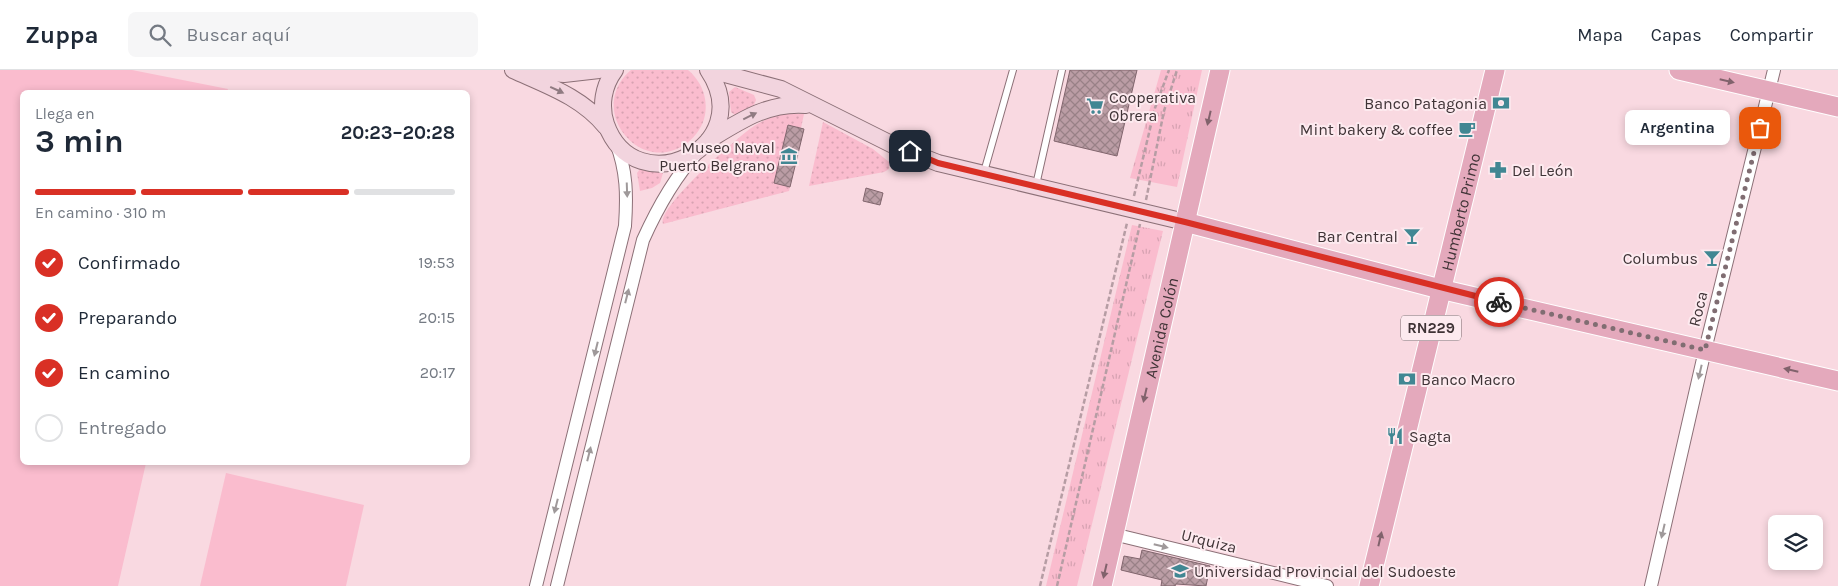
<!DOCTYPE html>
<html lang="es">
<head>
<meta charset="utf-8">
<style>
  :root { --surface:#fff; --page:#f6f6f7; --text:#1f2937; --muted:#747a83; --line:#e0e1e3; --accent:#d93025 }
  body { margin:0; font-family:Karla,sans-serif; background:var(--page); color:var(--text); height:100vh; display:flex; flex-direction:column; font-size:19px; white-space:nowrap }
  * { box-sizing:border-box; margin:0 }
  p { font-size:16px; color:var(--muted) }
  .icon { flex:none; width:28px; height:28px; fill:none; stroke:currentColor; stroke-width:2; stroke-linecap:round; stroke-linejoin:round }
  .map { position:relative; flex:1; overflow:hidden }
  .panel { position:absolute; left:20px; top:20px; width:450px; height:375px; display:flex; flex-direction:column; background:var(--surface); border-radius:8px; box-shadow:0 2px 8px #0003 }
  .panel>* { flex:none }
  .buttons { position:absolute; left:1768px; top:445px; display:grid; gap:10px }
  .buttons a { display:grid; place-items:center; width:55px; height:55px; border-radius:8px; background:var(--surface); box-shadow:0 2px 8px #0003; font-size:25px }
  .pin { position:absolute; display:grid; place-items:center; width:42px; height:42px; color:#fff; margin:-21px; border-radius:10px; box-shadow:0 2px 8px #0006 }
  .courier { position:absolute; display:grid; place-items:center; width:50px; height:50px; margin:-25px; border:4px solid #d93025; border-radius:50%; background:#fff; color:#222; box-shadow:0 1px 6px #0007 }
  .bubble { position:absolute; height:35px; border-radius:8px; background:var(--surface); box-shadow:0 2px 8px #0003; font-size:16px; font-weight:700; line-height:35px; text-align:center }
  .overview em { font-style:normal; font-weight:700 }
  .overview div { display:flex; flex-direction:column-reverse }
  .overview { display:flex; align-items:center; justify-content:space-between; height:85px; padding:0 15px }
  h1 { font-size:32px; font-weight:700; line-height:38px }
  .bar { display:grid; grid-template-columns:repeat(4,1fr); gap:8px 5px; align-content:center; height:60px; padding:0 15px }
  .bar i { height:6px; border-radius:4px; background:var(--line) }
  .bar .active { background:var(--accent) }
  .bar p { grid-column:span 4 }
  ol { padding:0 15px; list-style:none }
  li { display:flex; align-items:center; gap:15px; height:55px }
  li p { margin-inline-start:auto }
  li .icon { padding:5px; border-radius:50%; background:var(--accent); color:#fff; stroke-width:4 }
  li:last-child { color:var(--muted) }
  li i { width:28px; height:28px; border:2px solid var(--line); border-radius:50% }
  header { display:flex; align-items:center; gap:30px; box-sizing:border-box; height:70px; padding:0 25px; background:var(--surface); border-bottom:1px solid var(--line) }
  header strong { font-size:24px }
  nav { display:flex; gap:28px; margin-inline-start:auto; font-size:18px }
  .search { width:350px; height:45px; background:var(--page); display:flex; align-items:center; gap:12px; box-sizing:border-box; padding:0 18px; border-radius:8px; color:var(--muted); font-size:19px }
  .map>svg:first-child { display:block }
</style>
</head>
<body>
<header>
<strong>Zuppa</strong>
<div class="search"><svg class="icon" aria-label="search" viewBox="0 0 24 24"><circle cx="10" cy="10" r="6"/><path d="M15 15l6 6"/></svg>Buscar aquí</div>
<nav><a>Mapa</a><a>Capas</a><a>Compartir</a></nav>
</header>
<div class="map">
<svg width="1838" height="516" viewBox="0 0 1838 516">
  <defs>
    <pattern id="grass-dots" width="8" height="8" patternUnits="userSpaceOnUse" patternTransform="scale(1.25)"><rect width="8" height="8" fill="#fabcce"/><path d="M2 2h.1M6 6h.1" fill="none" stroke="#d7a2b2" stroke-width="1.8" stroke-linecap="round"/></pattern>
    <pattern id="park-tufts" width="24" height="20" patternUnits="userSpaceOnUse" patternTransform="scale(1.25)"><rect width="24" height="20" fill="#fabcce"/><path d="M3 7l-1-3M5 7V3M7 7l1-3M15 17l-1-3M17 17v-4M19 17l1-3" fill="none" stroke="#d7a2b2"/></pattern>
    <pattern id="building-cross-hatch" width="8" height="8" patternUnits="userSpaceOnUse" patternTransform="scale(1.25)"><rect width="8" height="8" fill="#bb9da5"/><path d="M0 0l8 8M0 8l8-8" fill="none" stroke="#998187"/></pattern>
  </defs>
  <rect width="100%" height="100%" fill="#f9d9e1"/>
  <g fill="url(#grass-dots)">
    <path d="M631,0H688C701,11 708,27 705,45C703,56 696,66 687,73C640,108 585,39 631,0Z"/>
    <path d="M735,17L754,25L756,30L754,35L735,45L731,42L729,22Z"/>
    <path d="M787,43L804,44L801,58L788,55L774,113L790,117L789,121L663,154C657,137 738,67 754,56C765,49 775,46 787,43Z"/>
    <path d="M823,52L873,79L889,92V99L884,102L809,116Z"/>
    <path d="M640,99L663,103L660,113L652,118L640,121L637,103Z"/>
  </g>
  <g fill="url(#park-tufts)">
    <path d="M1161,0H1202L1177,117L1130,108Z"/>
    <path d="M1132,155L1163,161L1077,516H1046Z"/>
  </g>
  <g fill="#fabcce">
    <path d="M0,0H132L228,19L227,22H22V392L146,393L118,516H0Z"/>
    <path d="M226,403L364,435L346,516H200Z"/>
  </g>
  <g fill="url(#building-cross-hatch)" stroke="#81656d">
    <path d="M1070,0H1137L1117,86L1054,71Z"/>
    <path d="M788,55L804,59L790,117L774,113Z"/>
    <path d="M866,118L883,123L880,135L863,131Z"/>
    <path d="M1142,480L1210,496L1206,516L1176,514L1175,516H1161L1162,510L1121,500L1124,486L1140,489Z"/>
  </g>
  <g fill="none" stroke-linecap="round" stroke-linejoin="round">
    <g stroke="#8c7077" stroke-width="8">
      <g id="lane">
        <path d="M984,102L1013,0"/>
        <path d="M1036,115L1062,0"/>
      </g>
    </g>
    <g stroke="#8c7077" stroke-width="14">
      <g id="street">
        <path d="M1113,464L1327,516"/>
        <path d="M536,516L625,156C627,126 627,101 616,73"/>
        <path d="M557,516L643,170C657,139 673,109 697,83"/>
        <path d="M1651,516L1705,280L1774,0"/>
      </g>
    </g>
    <g stroke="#8c7077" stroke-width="18">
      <g id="secondary">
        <path d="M513,0C546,15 582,27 606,57"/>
        <path d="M615,0C603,16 600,36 606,54C635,136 760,77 708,0"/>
        <path d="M710,0L781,19L895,76L938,93L1185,152"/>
        <path d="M526,1L564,4L599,0"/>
        <path d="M709,70C740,51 768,32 806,35"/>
      </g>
    </g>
    <g stroke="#fff" stroke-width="21">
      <g id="primary">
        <path d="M1679,0L1838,37"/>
        <path d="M1185,152L1440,219L1838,311"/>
        <path id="s1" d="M1102,516L1220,0"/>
        <path id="s2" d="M1369,516L1495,0"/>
      </g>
    </g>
    <g stroke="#b69da4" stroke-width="2.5" stroke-dasharray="5 2.5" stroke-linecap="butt">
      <path d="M1134,126L1155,38L1169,0"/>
      <path d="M1146,130L1164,41L1177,0"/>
      <path d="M1040,516L1127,153"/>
      <path d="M1057,516L1140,154"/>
    </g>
    <use href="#lane" stroke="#fff" stroke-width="6"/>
    <use href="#street" stroke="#fff" stroke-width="12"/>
    <use href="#secondary" stroke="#f2d4de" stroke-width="16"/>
    <use href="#primary" stroke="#e4a9bc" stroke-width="19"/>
  </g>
  <defs><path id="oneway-solid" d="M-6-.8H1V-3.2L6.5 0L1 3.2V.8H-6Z" transform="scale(1.25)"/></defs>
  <g fill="#81626c">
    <use href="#oneway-solid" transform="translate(1727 11) rotate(13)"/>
    <use href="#oneway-solid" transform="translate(1209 48) rotate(103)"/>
    <use href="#oneway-solid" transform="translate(1791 300) rotate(-167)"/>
    <use href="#oneway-solid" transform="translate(1145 325) rotate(103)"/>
    <use href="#oneway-solid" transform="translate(1380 469) rotate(-77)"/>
    <use href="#oneway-solid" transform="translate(1105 501) rotate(103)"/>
  </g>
  <g fill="#907b82">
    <use href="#oneway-solid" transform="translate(557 20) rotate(25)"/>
    <use href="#oneway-solid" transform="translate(750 46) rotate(-26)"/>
  </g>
  <g fill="#9f999a">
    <use href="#oneway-solid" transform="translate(627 120) rotate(88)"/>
    <use href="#oneway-solid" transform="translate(627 226) rotate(-76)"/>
    <use href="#oneway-solid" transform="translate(596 279) rotate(104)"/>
    <use href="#oneway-solid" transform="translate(1700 302) rotate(103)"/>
    <use href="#oneway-solid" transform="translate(589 384) rotate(-76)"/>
    <use href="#oneway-solid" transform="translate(556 436) rotate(104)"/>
    <use href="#oneway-solid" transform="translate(1663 461) rotate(103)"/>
    <use href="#oneway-solid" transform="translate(1161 476) rotate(14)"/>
  </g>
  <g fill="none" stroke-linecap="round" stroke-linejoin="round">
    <path stroke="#806d72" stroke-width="5" stroke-dasharray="0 9" d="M1499,232L1705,280L1760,58"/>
    <path stroke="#d93025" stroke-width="6" d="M910,81L938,93L1185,152L1499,232"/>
  </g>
  <defs>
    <g id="bank-bare" transform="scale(1.35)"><path d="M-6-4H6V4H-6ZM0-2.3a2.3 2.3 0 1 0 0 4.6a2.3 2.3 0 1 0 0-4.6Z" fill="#418793" stroke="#fdeaef" stroke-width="2.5" paint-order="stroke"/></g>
    <g id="supermarket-bare" transform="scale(1.35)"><path d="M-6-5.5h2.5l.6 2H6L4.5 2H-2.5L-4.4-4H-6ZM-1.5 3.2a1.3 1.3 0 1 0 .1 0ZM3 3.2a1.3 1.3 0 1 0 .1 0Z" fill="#418793" stroke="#fdeaef" stroke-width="2.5" paint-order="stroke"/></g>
    <g id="cafe-bare" transform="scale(1.35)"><path d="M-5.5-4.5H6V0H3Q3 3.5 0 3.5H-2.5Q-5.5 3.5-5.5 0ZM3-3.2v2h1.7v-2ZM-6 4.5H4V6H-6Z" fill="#418793" stroke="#fdeaef" stroke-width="2.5" paint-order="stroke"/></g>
    <g id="museum-bare" transform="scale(1.35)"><path d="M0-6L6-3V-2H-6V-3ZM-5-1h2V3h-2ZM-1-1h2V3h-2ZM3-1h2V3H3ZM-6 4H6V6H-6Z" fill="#418793" stroke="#fdeaef" stroke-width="2.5" paint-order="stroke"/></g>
    <g id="pharmacy-bare" transform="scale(1.35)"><path d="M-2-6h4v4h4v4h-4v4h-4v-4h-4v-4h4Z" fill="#418793" stroke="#fdeaef" stroke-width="2.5" paint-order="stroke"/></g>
    <g id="bar-bare" transform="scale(1.35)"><path d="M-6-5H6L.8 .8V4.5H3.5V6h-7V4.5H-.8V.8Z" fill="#418793" stroke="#fdeaef" stroke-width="2.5" paint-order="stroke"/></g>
    <g id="restaurant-bare" transform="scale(1.35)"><path d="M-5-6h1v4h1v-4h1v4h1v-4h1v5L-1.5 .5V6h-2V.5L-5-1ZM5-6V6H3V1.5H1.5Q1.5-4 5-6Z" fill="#418793" stroke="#fdeaef" stroke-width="2.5" paint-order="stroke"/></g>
    <g id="university-bare" transform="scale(1.35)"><path d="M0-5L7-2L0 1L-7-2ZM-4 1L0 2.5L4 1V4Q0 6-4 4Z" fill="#418793" stroke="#fdeaef" stroke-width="2.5" paint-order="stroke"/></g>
  </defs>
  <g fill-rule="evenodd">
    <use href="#bank-bare" x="1501" y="33"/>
    <use href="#supermarket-bare" x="1095" y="36"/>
    <use href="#cafe-bare" x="1467" y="59"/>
    <use href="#museum-bare" x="789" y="86"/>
    <use href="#pharmacy-bare" x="1498" y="100"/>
    <use href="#bar-bare" x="1412" y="166"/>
    <use href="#bar-bare" x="1712" y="188"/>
    <use href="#bank-bare" x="1407" y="309"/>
    <use href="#restaurant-bare" x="1395" y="366"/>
    <use href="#university-bare" x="1180" y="501"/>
  </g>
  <g text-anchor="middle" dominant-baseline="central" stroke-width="4" stroke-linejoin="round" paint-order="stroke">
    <rect fill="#fdeaef" stroke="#786a6e" stroke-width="1" x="1401" y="245.5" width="60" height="25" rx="4"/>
    <g font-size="15" font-weight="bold" fill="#3f3336">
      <text x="1431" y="258">RN229</text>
    </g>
    <g font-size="16" fill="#3f3336" stroke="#fdeaef" text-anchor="start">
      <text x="1109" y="27">Cooperativa<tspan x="1109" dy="18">Obrera</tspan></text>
      <text x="1487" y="33" text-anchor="end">Banco Patagonia</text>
      <text x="1453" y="59" text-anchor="end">Mint bakery &amp; coffee</text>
      <text x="775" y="77" text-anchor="end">Museo Naval<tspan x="775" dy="18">Puerto Belgrano</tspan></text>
      <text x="1512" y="100">Del León</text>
      <text x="1398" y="166" text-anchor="end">Bar Central</text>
      <text x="1698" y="188" text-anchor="end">Columbus</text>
      <text x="1421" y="309">Banco Macro</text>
      <text x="1409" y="366">Sagta</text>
      <text x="1194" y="501">Universidad Provincial del Sudoeste</text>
    </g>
    <g font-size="16" fill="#3f3336" stroke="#fdeaef">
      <text stroke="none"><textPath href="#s2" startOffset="385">Humberto Primo</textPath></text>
      <text transform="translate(1698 239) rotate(-76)">Roca</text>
      <text stroke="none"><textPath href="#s1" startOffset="265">Avenida Colón</textPath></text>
      <text transform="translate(1209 471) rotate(14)">Urquiza</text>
    </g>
  </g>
</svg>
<div class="buttons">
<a><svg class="icon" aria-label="layers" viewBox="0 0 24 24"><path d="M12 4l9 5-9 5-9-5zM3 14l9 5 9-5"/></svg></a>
</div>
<div class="pin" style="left:1760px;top:58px;background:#ea580c"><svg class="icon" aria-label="bag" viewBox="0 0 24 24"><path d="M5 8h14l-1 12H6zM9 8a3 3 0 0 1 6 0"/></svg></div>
<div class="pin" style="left:910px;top:81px;background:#1f2937"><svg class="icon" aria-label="home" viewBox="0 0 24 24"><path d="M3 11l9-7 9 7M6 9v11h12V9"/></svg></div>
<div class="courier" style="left:1499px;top:232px"><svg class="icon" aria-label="bike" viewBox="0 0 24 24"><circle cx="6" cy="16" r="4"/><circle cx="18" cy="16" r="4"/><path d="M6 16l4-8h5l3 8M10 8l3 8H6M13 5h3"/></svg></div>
<div class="bubble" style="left:1625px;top:40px;width:105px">Argentina</div>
<section class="panel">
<div class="overview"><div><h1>3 min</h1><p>Llega en</p></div><em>20:23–20:28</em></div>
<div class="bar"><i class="active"></i><i class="active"></i><i class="active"></i><i></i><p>En camino · 310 m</p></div>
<ol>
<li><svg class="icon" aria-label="check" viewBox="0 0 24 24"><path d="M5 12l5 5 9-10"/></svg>Confirmado<p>19:53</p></li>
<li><svg class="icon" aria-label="check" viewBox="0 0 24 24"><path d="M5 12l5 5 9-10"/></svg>Preparando<p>20:15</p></li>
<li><svg class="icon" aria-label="check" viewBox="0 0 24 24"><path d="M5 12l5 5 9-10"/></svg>En camino<p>20:17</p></li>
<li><i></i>Entregado</li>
</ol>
</section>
</div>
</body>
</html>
